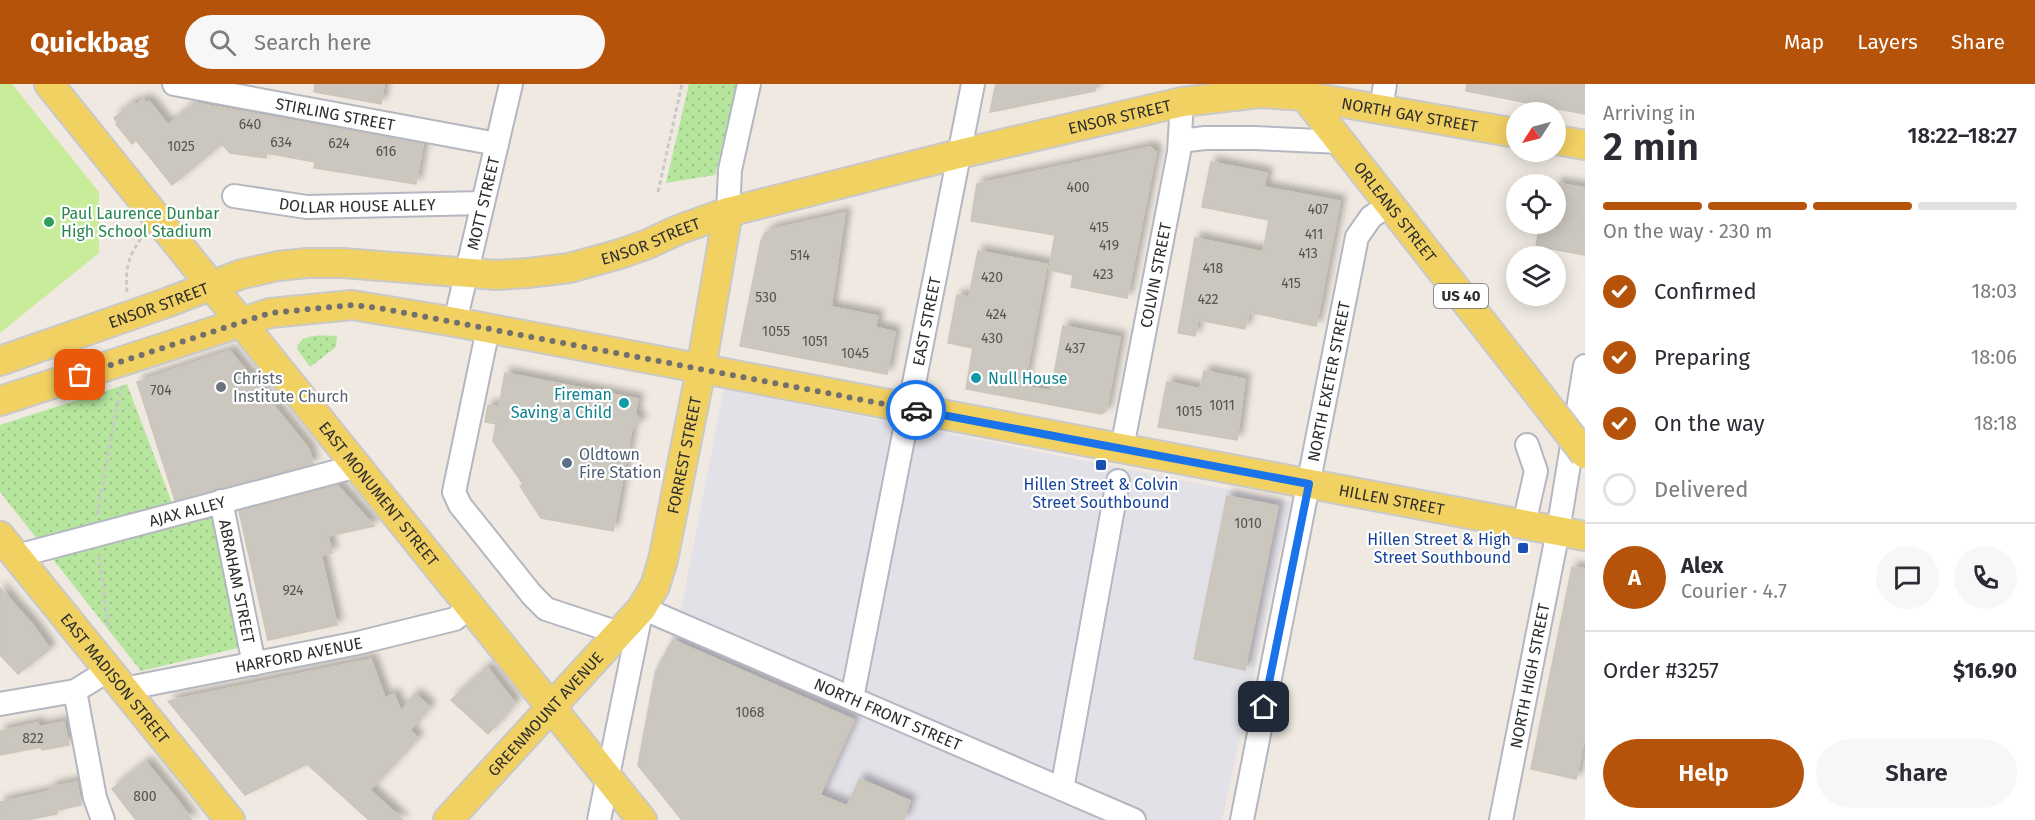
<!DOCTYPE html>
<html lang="en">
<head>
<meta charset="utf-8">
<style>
  :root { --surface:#fff; --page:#f7f7f7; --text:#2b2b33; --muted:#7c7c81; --line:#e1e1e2; --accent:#b45309 }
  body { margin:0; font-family:"Fira Sans",sans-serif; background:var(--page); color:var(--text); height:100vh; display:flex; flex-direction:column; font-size:22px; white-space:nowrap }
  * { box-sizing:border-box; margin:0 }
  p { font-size:20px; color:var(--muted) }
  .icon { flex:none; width:33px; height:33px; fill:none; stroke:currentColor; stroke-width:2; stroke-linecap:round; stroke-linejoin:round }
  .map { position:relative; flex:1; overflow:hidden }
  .sheet { display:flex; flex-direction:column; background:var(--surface); width:450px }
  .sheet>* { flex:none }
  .needle { width:39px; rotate:234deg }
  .controls { position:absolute; left:1506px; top:18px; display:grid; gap:12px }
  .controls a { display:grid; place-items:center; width:60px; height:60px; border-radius:50%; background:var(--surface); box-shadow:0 3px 15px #0003; font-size:30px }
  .pin { position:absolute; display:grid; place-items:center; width:51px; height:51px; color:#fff; margin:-26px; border-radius:12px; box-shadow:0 3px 9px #0006 }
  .courier { position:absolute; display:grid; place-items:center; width:60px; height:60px; margin:-30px; border:4px solid #1a73e8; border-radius:50%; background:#fff; color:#222; box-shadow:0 2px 8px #0007 }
  .overview em { font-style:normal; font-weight:600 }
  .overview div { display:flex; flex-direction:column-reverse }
  .overview { display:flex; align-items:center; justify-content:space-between; height:102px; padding:0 18px }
  h1 { font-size:39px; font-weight:600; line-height:45px }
  .bar { display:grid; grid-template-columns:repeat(4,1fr); gap:9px 6px; align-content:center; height:72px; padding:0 18px }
  .bar i { height:8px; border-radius:4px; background:var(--line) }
  .bar .active { background:var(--accent) }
  .bar p { grid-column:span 4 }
  .line { display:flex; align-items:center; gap:15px; padding:0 18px; border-top:2px solid var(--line) }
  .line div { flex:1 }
  .round { display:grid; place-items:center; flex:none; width:63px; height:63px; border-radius:32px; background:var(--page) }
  ol { padding:0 18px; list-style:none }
  li { display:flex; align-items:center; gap:18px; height:66px }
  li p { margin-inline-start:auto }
  li .icon { padding:6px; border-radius:50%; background:var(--accent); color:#fff; stroke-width:4 }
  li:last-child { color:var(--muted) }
  li i { width:33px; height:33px; border:3px solid var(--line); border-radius:50% }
  .primary-button { display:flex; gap:12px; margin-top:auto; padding:12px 18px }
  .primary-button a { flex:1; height:69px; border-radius:36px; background:var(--accent); color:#fff; font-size:24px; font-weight:600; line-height:69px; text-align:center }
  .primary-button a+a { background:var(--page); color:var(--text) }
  header { display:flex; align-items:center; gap:36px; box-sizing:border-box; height:84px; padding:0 30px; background:var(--accent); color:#fff }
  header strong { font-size:28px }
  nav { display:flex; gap:33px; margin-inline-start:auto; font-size:21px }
  .search { width:420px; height:54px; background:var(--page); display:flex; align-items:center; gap:15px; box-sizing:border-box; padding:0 21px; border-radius:33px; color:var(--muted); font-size:22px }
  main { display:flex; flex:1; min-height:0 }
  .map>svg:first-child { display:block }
</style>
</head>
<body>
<header>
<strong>Quickbag</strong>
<div class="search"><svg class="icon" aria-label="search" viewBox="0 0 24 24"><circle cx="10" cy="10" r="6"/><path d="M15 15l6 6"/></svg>Search here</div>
<nav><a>Map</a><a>Layers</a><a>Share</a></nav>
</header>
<main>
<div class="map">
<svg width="1585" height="736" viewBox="0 0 1585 736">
  <defs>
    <pattern id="grass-dots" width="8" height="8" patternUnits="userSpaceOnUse" patternTransform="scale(1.5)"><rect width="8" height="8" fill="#b6e59e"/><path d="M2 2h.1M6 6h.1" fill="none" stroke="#9dc588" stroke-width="1.8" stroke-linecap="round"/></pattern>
    <filter id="shadow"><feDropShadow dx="5.5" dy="-5.5" stdDeviation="3" flood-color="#0004"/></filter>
  </defs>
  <rect width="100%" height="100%" fill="#efe9e1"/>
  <path fill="#e3e1e8" d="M724,305L1291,418L1222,736H681L637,682L654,586L672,553L682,520Z"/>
  <g fill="url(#grass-dots)">
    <path d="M689,0H738L715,91L666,99Z"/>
    <path d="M337,252L336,263L310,283L297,265C300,248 324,252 337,252Z"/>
    <path d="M127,300L178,435L216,428L242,563L141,587L0,408V341Z"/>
  </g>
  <path fill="#c9ec9a" d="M0,0H12L99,108V169L0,249Z"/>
  <g fill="#cbc7bf" stroke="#cbc5ba" stroke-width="1.5" filter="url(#shadow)">
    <path d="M315,0H384L381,20L314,8Z"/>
    <path d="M996,0H1095V7L990,28Z"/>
    <path d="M1467,0H1585V30L1466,7Z"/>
    <path d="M143,15L146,19L149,17L168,41L195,19L423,60L416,100L314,84L315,78L266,69V74L230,69L222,60L172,101L136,56L132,60L116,40L118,39L114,34L134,18L137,21Z"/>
    <path d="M1150,63L1156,68L1127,214L1071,203L1073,191L1049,186L1055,151L971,137L977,100Z"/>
    <path d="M1211,78L1267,89L1264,103L1340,117L1316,242L1249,228L1245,245L1198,236L1195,252L1178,249L1195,154L1263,168L1269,136L1202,123Z"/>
    <path d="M1556,99L1585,104V171L1536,162L1540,140H1556Z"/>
    <path d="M845,129L831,223L878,232L875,243L895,248L887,290L740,262L761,157L765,149L773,145Z"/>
    <path d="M978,167L1047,180L1024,302L1051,307L1063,242L1120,253L1106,327L1101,330L966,305L973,264L948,259L957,211L969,213Z"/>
    <path d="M230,267L309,365L313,380L175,416L137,298Z"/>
    <path d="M1204,287L1245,295L1237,356L1158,343L1167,298L1200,305Z"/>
    <path d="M505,289L638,315L635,329L641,337L632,344L613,447L541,434L520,402L523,400L493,357L496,340L485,338L488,321L499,323Z"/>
    <path d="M337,401L374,442L328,452L332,469L321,471L337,541L268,556L239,427Z"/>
    <path d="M1227,412L1278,422L1245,586L1194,575Z"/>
    <path d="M1572,483L1585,485V652L1576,695L1531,685Z"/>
    <path d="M0,504L33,541L50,565L18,590L0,571Z"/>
    <path d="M673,556L854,636L820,711L847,722L860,695L910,717L904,736H682L638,681L656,587Z"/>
    <path d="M371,575L385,614L394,610L401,627L415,610L430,623L410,646L418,654L370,706L403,736H369L307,680L245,711L168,617Z"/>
    <path d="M487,583L515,619L488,650L451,616Z"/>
    <path d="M64,638L69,661L42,666L41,663L0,671V647L38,639L39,643Z"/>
    <path d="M146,678L179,718L192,736H136L112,705Z"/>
    <path d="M77,698L81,721L57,726V730L27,736H0V718L51,707L50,703Z"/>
  </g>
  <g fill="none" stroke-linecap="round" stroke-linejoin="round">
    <g stroke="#b4b7c1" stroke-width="26">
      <g id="minor">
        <path id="s1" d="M174,0L497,60"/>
        <path d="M1381,25L1385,0"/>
        <path d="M1180,57L1205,54H1254L1341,58"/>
        <path id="s2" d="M234,112L307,123L483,119"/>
        <path d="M728,128L730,86L749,0"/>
        <path id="s3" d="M455,238L511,0"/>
        <path d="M488,245L454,408L460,421L532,511L546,525L619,549"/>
        <path id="s4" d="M1122,364L1179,68L1182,18"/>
        <path id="s5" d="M221,417L254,580"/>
        <path d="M1524,440L1536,387L1527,361"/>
        <path id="s6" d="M17,472L357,382"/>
        <path id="s7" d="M124,605L358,559L455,535L470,522"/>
        <path d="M75,607L95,714L103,736"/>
        <path id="s8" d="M852,614L973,0"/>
        <path d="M0,620L75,607L109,586"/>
        <path d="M1062,705L1118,397"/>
        <path id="s9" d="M599,736L642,524L1134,736"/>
        <path id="s10" d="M1242,736L1357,153L1371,133L1390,120"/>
        <path id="s11" d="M1501,736L1558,447L1585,282"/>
      </g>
    </g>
    <g stroke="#c9c9c9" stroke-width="32">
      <g id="major">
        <path id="s12" d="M49,0L642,736"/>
        <path id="s13" d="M1299,5L1533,303"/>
        <path d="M1556,56L1585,61"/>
        <path id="s14" d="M0,277L166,219L242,190L278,182L307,179H343L496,191L528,189L569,184L620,170L648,160L678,146L728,128L959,70L1182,18L1260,9L1304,12L1516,49"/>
        <path id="s15" d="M0,317L270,229L352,221L455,238L1585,452"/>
        <path id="s16" d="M0,452L230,736"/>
        <path id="s17" d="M448,736L642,524L655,502L663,476L701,285L728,128"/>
      </g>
    </g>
    <g stroke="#c9c9c9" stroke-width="3" stroke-dasharray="4.5 3" stroke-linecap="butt">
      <path d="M658,108L682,0"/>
      <path d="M127,208C125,184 128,173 142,153"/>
      <path d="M97,431L118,316L122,302"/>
      <path d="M99,471L109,546"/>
    </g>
    <use href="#minor" stroke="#fff" stroke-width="22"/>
    <use href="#major" stroke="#f2d163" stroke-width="28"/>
    <g stroke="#c9c9c9" stroke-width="32" stroke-linecap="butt">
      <path id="major-bridge" d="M1533,303L1585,370"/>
    </g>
    <use href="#major-bridge" stroke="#f2d163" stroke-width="28"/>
  </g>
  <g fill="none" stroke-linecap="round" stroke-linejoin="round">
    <path stroke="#726f6d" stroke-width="6" stroke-dasharray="0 10.8" d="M80,291L270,229L352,221L379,224L916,326"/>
    <path stroke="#1a73e8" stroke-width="8" d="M916,326L1309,400L1264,623"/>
  </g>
  <circle fill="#2e9e5b" stroke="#fff" stroke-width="2" cx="49" cy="138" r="6"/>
  <g fill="#0f9aa8" stroke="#fff" stroke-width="2">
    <circle cx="976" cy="294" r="6"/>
    <circle cx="624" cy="319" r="6"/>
  </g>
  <circle fill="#6b7280" stroke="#fff" stroke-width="2" cx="221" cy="303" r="6"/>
  <circle fill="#5c6f8a" stroke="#fff" stroke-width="2" cx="567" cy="379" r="6"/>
  <g fill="#1a4fb4" stroke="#fff" stroke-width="2">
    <rect x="1095" y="375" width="12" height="12" rx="3"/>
    <rect x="1517" y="458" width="12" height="12" rx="3"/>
  </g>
  <g text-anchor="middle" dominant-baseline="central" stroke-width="4.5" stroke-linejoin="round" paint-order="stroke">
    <g font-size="14" fill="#555452">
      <text x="250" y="40">640</text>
      <text x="281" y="58">634</text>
      <text x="339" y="59">624</text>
      <text x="181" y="62">1025</text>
      <text x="386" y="67">616</text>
      <text x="1078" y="103">400</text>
      <text x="1318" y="125">407</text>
      <text x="1099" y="143">415</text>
      <text x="1314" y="150">411</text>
      <text x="1109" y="161">419</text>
      <text x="1308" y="169">413</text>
      <text x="800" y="171">514</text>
      <text x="1213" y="184">418</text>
      <text x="1103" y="190">423</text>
      <text x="992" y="193">420</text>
      <text x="1291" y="199">415</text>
      <text x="766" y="213">530</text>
      <text x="1208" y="215">422</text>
      <text x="996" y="230">424</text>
      <text x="776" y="247">1055</text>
      <text x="992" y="254">430</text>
      <text x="815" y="257">1051</text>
      <text x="1075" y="264">437</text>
      <text x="855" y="269">1045</text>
      <text x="161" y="306">704</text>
      <text x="1222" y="321">1011</text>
      <text x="1189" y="327">1015</text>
      <text x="1248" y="439">1010</text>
      <text x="293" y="506">924</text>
      <text x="750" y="628">1068</text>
      <text x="33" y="654">822</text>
      <text x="145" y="712">800</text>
    </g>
    <rect fill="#fff" stroke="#6d6d6d" stroke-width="1.5" x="1434" y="200" width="54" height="24" rx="4.5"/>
    <g font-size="15" font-weight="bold" fill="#2e2e2e">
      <text x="1461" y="212">US 40</text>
    </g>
    <g font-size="16" fill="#2e2e2e" stroke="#fff">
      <text stroke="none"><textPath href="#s1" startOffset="164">STIRLING STREET</textPath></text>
      <text stroke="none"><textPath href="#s14" startOffset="1452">NORTH GAY STREET</textPath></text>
      <text stroke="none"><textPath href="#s14" startOffset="1158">ENSOR STREET</textPath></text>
      <text stroke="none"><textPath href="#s2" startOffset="124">DOLLAR HOUSE ALLEY</textPath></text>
      <text stroke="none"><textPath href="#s3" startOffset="122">MOTT STREET</textPath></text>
      <text stroke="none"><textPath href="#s13" startOffset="156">ORLEANS STREET</textPath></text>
      <text stroke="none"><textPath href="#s14" startOffset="672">ENSOR STREET</textPath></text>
      <text stroke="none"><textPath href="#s4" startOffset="176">COLVIN STREET</textPath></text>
      <text stroke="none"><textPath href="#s14" startOffset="168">ENSOR STREET</textPath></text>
      <text stroke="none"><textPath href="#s8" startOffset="384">EAST STREET</textPath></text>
      <text stroke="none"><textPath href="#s10" startOffset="447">NORTH EXETER STREET</textPath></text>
      <text stroke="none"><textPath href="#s17" startOffset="447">FORREST STREET</textPath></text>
      <text stroke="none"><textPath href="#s12" startOffset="526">EAST MONUMENT STREET</textPath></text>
      <text stroke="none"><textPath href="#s15" startOffset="1424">HILLEN STREET</textPath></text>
      <text stroke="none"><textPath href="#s6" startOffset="176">AJAX ALLEY</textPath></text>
      <text stroke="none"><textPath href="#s5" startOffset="82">ABRAHAM STREET</textPath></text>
      <text stroke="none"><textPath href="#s7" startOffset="178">HARFORD AVENUE</textPath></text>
      <text stroke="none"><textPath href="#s11" startOffset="147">NORTH HIGH STREET</textPath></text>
      <text stroke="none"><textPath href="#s16" startOffset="183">EAST MADISON STREET</textPath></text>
      <text stroke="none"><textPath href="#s17" startOffset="144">GREENMOUNT AVENUE</textPath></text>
      <text stroke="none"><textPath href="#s9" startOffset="484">NORTH FRONT STREET</textPath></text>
    </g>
    <g font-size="16" fill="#27864d" stroke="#fff" text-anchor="start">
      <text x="61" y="129">Paul Laurence Dunbar<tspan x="61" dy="18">High School Stadium</tspan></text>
    </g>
    <g font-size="16" fill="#5b616d" stroke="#fff" text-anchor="start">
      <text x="233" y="294">Christs<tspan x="233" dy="18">Institute Church</tspan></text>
    </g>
    <g font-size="16" fill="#0d838f" stroke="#fff" text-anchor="start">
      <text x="988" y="294">Null House</text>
      <text x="612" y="310" text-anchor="end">Fireman<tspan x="612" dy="18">Saving a Child</tspan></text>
    </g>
    <g font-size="16" fill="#4e5e75" stroke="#fff" text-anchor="start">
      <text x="579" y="370">Oldtown<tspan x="579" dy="18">Fire Station</tspan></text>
    </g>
    <g font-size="16" fill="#164399" stroke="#fff">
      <text x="1101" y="400">Hillen Street &amp; Colvin<tspan x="1101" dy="18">Street Southbound</tspan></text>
      <text x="1511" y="455" text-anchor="end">Hillen Street &amp; High<tspan x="1511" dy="18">Street Southbound</tspan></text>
    </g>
  </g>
</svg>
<div class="controls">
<a><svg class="needle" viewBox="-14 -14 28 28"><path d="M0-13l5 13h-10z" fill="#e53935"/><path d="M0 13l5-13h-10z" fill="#7c7c81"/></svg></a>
<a><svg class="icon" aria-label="locate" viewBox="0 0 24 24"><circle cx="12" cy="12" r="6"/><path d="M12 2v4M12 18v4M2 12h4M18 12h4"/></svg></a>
<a><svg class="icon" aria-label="layers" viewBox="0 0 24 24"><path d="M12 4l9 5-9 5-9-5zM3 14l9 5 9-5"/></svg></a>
</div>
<div class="pin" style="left:80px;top:291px;background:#ea580c"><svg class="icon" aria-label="bag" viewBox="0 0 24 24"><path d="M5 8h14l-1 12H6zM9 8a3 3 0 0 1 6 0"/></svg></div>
<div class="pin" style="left:1264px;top:623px;background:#1f2937"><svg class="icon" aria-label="home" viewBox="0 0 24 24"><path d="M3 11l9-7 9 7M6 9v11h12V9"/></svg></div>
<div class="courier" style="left:916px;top:326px"><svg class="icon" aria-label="car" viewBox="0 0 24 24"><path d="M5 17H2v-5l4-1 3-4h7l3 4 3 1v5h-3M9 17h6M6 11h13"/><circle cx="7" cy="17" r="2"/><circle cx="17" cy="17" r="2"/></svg></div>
</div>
<section class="sheet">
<div class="overview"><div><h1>2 min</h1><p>Arriving in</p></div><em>18:22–18:27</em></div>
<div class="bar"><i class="active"></i><i class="active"></i><i class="active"></i><i></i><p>On the way · 230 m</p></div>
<ol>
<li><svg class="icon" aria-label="check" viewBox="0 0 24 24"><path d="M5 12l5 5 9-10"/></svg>Confirmed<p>18:03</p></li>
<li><svg class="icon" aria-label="check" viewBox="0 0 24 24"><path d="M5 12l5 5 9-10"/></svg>Preparing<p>18:06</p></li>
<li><svg class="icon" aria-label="check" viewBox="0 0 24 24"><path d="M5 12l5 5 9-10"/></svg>On the way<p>18:18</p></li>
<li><i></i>Delivered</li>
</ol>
<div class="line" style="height:108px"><b class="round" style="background:var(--accent);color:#fff">A</b><div><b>Alex</b><p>Courier · 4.7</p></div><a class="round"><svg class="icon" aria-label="chat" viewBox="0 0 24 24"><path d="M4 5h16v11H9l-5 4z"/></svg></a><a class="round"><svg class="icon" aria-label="phone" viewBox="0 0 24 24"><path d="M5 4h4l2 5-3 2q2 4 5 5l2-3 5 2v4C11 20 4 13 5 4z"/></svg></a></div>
<div class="line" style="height:78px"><div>Order #3257</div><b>$16.90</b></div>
<div class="primary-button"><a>Help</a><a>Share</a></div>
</section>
</main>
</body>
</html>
